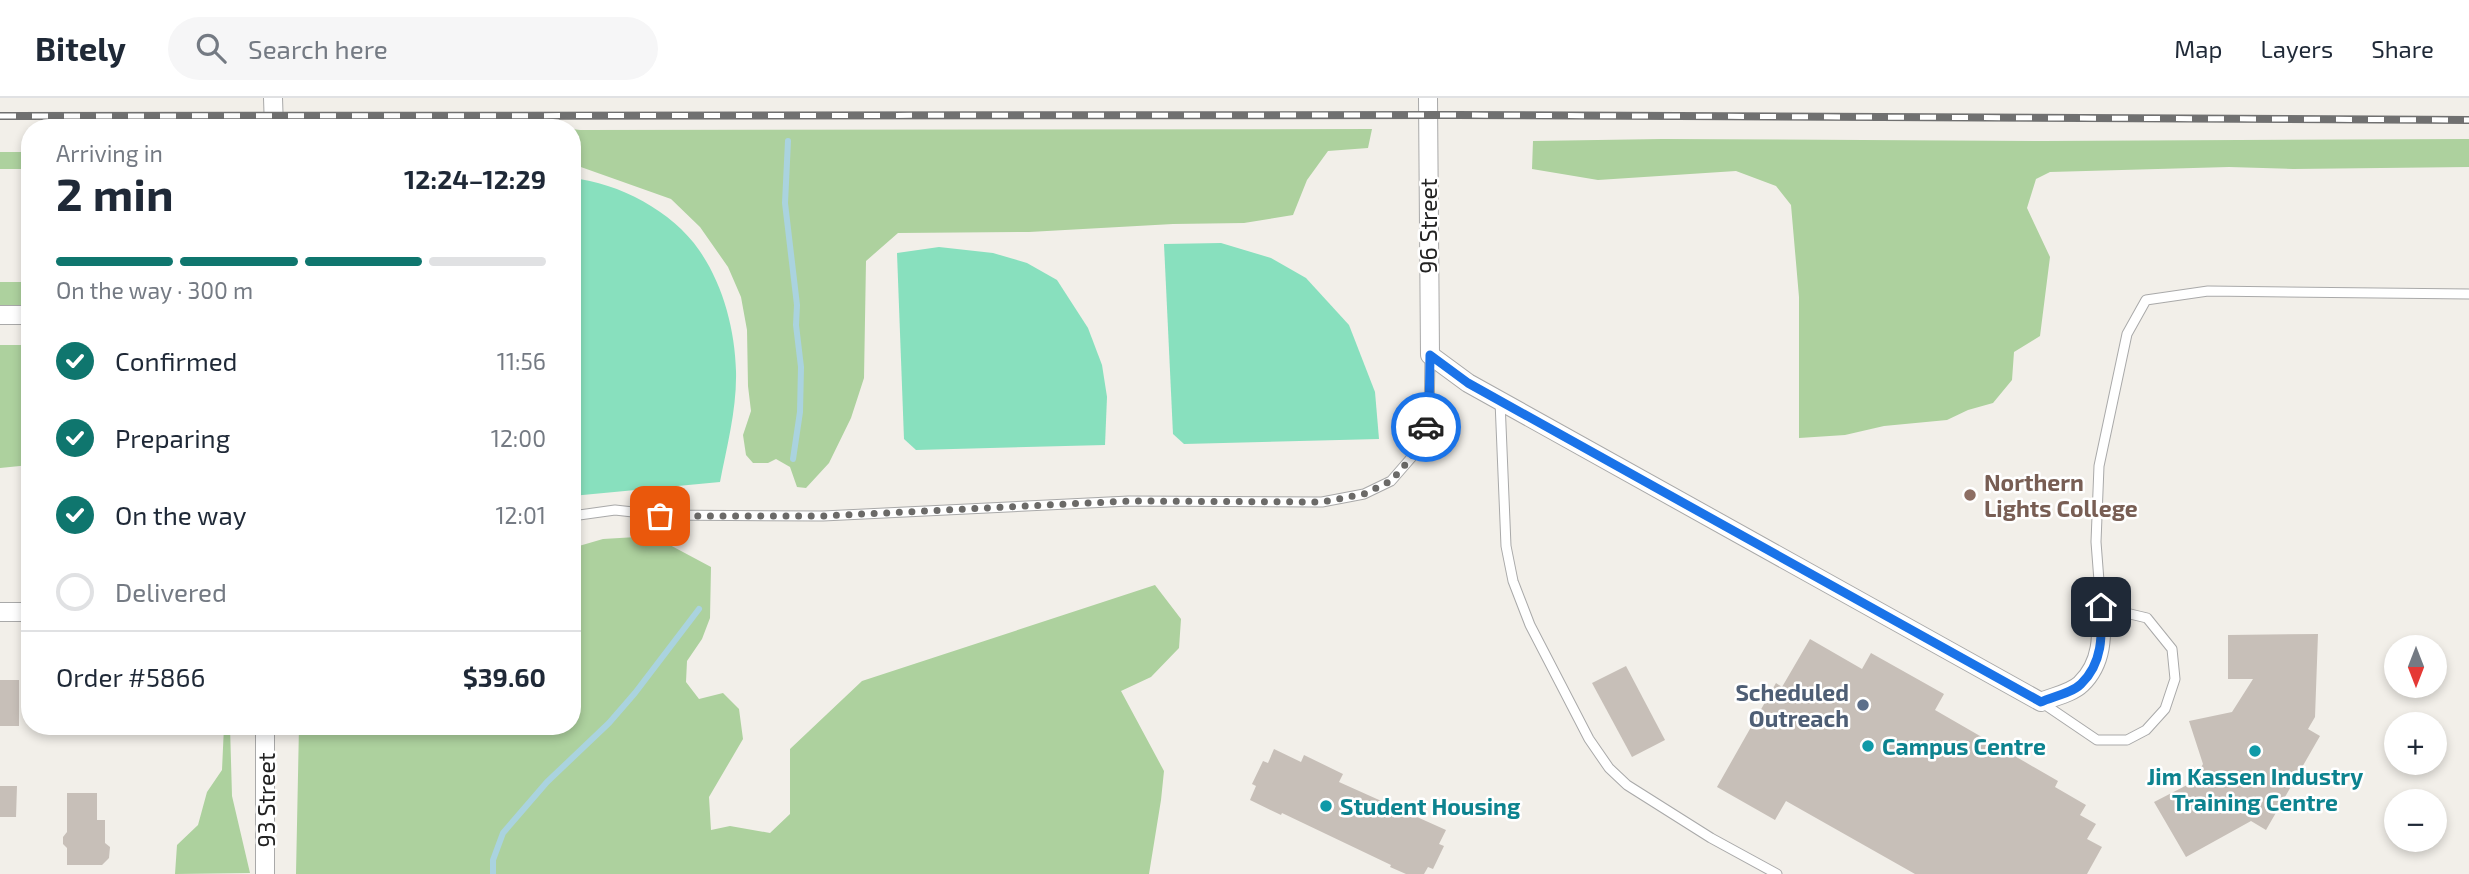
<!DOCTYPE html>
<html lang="en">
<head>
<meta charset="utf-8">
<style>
  :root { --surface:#fff; --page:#f6f6f7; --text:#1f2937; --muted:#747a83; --line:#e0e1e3; --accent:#0f766e }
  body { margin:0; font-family:"Exo 2",sans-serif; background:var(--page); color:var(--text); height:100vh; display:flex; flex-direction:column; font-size:26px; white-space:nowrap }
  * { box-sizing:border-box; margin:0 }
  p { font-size:23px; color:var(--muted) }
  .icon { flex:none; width:38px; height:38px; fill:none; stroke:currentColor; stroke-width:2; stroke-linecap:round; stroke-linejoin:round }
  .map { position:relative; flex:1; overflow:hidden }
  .details { position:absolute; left:21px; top:21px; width:560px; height:616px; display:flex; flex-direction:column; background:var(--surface); border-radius:28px; box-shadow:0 4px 10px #0003 }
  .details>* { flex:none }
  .needle { width:46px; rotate:180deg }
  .tools { position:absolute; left:2384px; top:537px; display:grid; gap:14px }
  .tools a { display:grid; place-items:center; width:63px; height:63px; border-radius:50%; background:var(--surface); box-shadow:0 4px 10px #0003; font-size:35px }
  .pin { position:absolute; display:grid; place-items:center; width:60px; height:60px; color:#fff; margin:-30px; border-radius:14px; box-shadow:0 4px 10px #0006 }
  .courier { position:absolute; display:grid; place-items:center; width:70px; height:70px; margin:-35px; border:5px solid #1a73e8; border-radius:50%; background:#fff; color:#222; box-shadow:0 2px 9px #0007 }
  .overview em { font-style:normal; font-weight:700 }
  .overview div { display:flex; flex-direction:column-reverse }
  .overview { display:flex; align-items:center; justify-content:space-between; height:119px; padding:0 35px }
  h1 { font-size:46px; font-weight:700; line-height:52px }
  .bar { display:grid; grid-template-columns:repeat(4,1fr); gap:10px 7px; align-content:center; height:84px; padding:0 35px }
  .bar i { height:9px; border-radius:5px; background:var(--line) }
  .bar .active { background:var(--accent) }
  .bar p { grid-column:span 4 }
  .line { display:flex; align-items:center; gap:18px; padding:0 35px; border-top:2px solid var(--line) }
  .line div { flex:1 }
  ol { padding:0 35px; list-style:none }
  li { display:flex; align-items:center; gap:21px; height:77px }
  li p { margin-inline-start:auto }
  li .icon { padding:7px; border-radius:50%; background:var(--accent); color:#fff; stroke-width:4 }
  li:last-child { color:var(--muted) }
  li i { width:38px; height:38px; border:4px solid var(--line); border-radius:50% }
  header { display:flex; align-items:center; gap:42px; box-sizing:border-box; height:98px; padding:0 35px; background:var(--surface); border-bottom:2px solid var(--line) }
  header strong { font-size:33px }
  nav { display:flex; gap:38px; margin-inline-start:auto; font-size:24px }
  .search { width:490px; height:63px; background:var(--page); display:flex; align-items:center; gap:18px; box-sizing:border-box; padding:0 24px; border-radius:38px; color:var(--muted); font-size:26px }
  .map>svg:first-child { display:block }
</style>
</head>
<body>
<header>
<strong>Bitely</strong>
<div class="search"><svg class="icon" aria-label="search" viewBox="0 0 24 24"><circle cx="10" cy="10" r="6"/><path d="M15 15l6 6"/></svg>Search here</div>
<nav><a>Map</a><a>Layers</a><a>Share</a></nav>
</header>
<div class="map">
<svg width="2469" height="776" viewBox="0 0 2469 776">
  <rect width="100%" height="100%" fill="#f2efe9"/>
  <g fill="#add19e">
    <path d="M572,31L580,32L1372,31L1368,50L1328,53L1307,82L1293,117L1244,125L1173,126L1029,134L898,135L866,163L864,280L851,320L829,365L806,390L797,389L790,369L776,361L768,365H753L746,357L743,337L751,313L748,288L747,232L741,199L728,169L700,129L671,101L578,68L572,69Z"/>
    <path d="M1662,41L2043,43L2469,41V69L2293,71L2229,69L2050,74L2036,81L2027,110L2050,159L2040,238L2014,254L2012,282L1993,305L1968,312L1947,322L1884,328L1845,337L1799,340V199L1791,107L1776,88L1736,73L1598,82L1532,71L1533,43Z"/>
    <rect x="0" y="54" width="30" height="17"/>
    <path d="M30,184V207H0V184Z"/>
    <path d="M0,247H30V367L0,370Z"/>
    <path d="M653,438L711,469L710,520L702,541L687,563L686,584L699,601L723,595L739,611L743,641L709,699L711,732L730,728L770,735L790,716V651L862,583L1155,487L1181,521L1179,550L1151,579L1121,593L1164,673L1161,702L1149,776H296L299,628H572V450L603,441Z"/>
    <path d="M224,628H230L232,698L250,775L175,776L177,747L198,727L207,694L222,672Z"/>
  </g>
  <g fill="#88e0be">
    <path d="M572,80C619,85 672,113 699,152C723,186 735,232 736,273C737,310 727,348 720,384L572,398Z"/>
    <path d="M1221,145L1271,160L1306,180L1349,227L1375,294L1379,341L1184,346L1173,336L1164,146Z"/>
    <path d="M939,149L993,155L1027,165L1057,182L1088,230L1102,267L1107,299L1105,347L916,352L904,341L897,155Z"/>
  </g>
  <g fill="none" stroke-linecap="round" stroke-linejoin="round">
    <g stroke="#aad3df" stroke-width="6">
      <path d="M788,43L785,105L797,207L796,227L801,269L800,314L793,361"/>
      <path d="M493,776V762L503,735L547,684L609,625L635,595L699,511"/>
    </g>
  </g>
  <g fill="#c7bfb8">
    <path d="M2318,536L2315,619L2308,631L2320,638L2266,732L2251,723L2186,759L2154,704L2193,684L2203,666L2189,623L2232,614L2253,581H2228V537Z"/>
    <path d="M1810,541L1862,571L1871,555L1944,596L1935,612L2058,683L2055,689L2086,707L2080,717L2096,726L2087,741L2102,749L2087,776H1915L1786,703L1775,722L1717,689L1776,585L1782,589Z"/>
    <path d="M1626,568L1665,642L1632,659L1592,585Z"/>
    <rect x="0" y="582" width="19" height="46"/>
    <path d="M1274,651L1301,664L1304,657L1343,676L1339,684L1446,732L1439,746L1444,748L1433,771L1428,769L1424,776H1406L1390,769L1391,767L1282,715L1281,717L1250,702L1256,688L1252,686L1263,663L1268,665Z"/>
    <path d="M0,688H17L16,719H0Z"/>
    <path d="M67,695H97V722H105V745L110,749L109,760L102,767H67V750L63,746V739L67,734Z"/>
  </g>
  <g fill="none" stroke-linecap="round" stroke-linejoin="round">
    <g stroke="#a9a9a9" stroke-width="11">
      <g id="service">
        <path d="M1500,303L1506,448L1513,483L1530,527L1589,641L1609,670L1627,687L1711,740L1777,776"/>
        <path d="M572,418L615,412L660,417L823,418L1129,403L1322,404L1364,396L1391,383L1411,360L1429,322L1430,258"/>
        <path d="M2041,604L2097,642H2127L2146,632L2165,611L2175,581L2172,551L2147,520L2101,509L2096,444L2099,368L2127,236L2146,202L2208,193L2469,196"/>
      </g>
    </g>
    <g stroke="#a9a9a9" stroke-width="20">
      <g id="minor">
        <path d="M273,0L274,30"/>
        <path d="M1428,0L1430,257L1468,285L2041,604C2052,599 2072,595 2081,586C2103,565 2102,537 2101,509"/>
        <path d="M0,217H30"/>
        <path d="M0,514H30"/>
        <path d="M265,776V628"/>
      </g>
    </g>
    <use href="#service" stroke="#fff" stroke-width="9"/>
    <use href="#minor" stroke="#fff" stroke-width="18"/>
    <g stroke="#707070" stroke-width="8">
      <path id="rail" d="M0,18L1454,17L2469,22"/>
    </g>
    <use href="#rail" stroke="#fff" stroke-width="5" stroke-dasharray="16" stroke-linecap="butt"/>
  </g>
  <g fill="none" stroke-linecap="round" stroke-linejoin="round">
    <path stroke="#6b6a68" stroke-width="7" stroke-dasharray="0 12.6" d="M660,418H823L1129,403L1322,404L1364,396L1391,383L1411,360L1426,329"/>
    <path stroke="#1a73e8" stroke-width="9" d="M1426,329L1429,321L1430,257L1468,285L2041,604C2052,599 2072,595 2081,586C2103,565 2102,537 2101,509"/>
  </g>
  <circle fill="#8d6e63" stroke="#fff" stroke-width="2.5" cx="1970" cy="397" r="7"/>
  <circle fill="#5c6f8a" stroke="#fff" stroke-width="2.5" cx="1863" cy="607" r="7"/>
  <g fill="#0f9aa8" stroke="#fff" stroke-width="2.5">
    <circle cx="1868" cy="648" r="7"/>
    <circle cx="2255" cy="653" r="7"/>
    <circle cx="1326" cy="708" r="7"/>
  </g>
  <g text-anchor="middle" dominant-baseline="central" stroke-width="5" stroke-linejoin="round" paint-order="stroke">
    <g font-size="23" fill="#222" stroke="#fff">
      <text transform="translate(1428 128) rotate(-90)">96 Street</text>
      <text transform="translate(266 702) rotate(-90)">93 Street</text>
    </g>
    <g font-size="23" font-weight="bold" fill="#785e54" stroke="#fff" text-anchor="start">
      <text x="1984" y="384">Northern<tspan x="1984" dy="26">Lights College</tspan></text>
    </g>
    <g font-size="23" font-weight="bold" fill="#4e5e75" stroke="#fff" text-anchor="end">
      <text x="1849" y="594">Scheduled<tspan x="1849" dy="26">Outreach</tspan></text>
    </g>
    <g font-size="23" font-weight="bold" fill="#0d838f" stroke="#fff" text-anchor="start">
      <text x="1882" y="648">Campus Centre</text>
      <text x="2255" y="678" text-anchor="middle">Jim Kassen Industry<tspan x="2255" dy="26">Training Centre</tspan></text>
      <text x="1340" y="708">Student Housing</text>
    </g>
  </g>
</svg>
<div class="tools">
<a><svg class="needle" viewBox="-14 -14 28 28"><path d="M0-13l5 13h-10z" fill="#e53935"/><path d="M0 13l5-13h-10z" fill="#747a83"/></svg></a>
<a>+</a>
<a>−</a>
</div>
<div class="pin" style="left:660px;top:418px;background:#ea580c"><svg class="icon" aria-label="bag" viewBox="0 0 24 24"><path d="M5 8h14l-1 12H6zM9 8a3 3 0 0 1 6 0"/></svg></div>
<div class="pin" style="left:2101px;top:509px;background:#1f2937"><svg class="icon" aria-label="home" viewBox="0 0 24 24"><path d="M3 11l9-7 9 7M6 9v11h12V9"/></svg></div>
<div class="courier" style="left:1426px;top:329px"><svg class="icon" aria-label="car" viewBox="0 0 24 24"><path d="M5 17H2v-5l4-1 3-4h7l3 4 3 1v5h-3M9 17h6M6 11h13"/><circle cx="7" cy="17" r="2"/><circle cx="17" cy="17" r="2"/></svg></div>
<section class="details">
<div class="overview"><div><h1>2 min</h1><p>Arriving in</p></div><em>12:24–12:29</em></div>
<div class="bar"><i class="active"></i><i class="active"></i><i class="active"></i><i></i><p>On the way · 300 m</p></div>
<ol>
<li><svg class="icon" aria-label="check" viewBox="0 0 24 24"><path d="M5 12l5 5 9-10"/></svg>Confirmed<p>11:56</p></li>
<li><svg class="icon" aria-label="check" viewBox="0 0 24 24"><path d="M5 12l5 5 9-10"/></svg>Preparing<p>12:00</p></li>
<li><svg class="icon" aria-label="check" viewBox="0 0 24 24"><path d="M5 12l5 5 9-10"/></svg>On the way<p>12:01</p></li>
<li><i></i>Delivered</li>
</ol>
<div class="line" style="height:91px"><div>Order #5866</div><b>$39.60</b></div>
</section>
</div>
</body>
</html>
